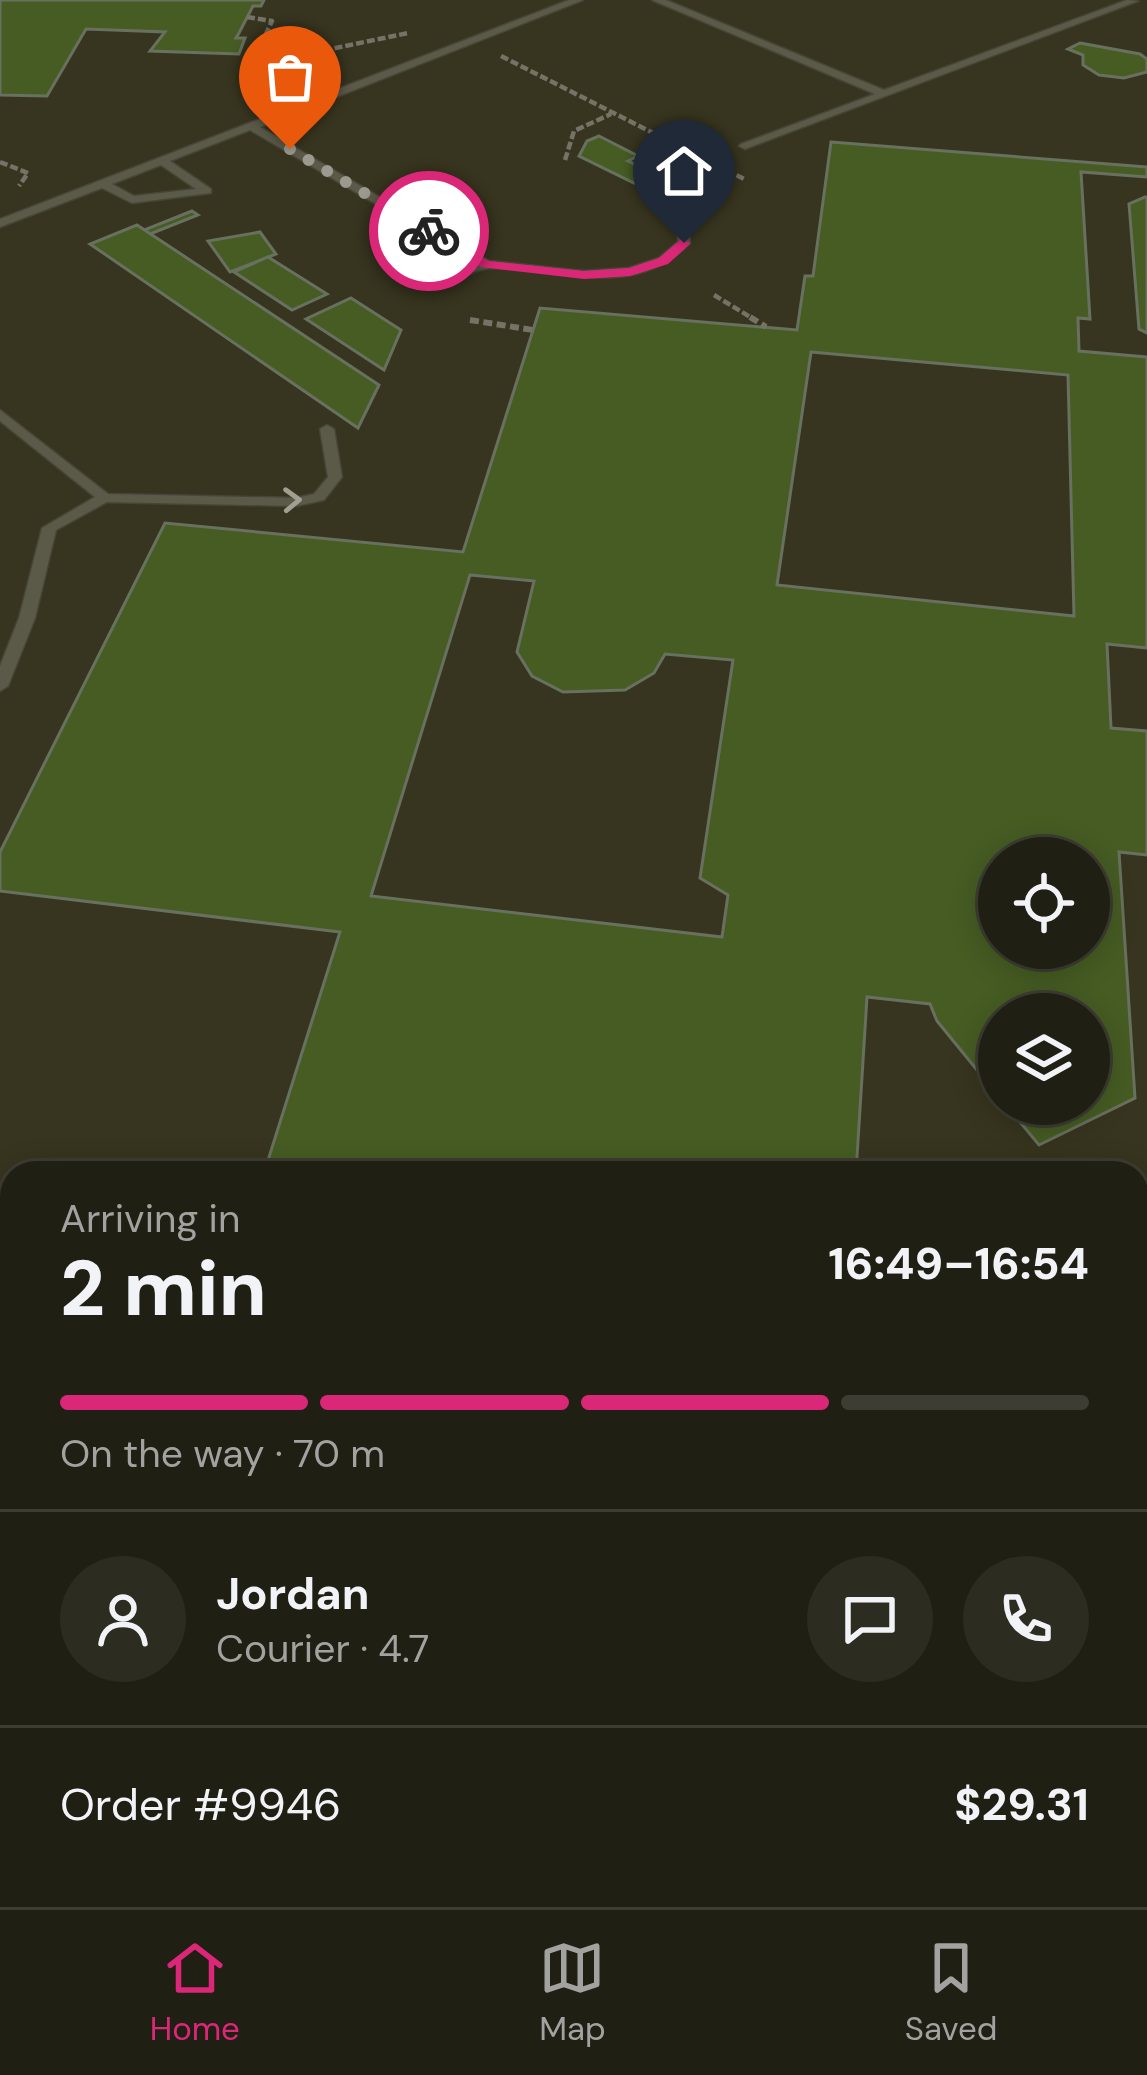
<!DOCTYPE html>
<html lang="en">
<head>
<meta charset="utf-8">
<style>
  :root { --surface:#201f13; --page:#2d2c21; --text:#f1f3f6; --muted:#a2a2a0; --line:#3d3d33; --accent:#db2777 }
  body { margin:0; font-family:"DM Sans",sans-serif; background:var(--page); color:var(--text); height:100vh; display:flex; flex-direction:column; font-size:45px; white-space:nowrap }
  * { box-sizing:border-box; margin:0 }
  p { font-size:39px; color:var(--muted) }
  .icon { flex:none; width:66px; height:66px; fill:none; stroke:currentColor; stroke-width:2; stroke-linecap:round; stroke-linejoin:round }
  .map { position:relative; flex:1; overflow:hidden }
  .panel { position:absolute; left:0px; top:1161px; width:1149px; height:747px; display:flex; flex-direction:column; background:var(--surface); border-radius:36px 36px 0 0; box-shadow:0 6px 30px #0003,0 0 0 3px var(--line) }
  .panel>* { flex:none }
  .tools { position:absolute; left:978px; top:837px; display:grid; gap:24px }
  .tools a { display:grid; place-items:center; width:132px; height:132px; border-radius:50%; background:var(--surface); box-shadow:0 6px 30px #0003,0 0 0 3px var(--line); font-size:60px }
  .pin { position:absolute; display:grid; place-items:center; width:102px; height:102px; color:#fff; margin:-123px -51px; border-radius:50% 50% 50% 0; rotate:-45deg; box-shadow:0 0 12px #0007 }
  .pin .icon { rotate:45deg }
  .courier { position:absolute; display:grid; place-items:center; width:120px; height:120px; margin:-60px; border:9px solid #db2777; border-radius:50%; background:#fff; color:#222; box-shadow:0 3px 15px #0007 }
  .summary em { font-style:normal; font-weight:800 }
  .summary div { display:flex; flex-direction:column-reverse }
  .summary { display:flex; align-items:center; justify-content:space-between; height:204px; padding:0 60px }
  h1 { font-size:78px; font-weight:800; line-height:90px }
  .bar { display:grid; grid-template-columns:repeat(4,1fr); gap:18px 12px; align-content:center; height:144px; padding:0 60px }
  .bar i { height:15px; border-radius:9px; background:var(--line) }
  .bar .active { background:var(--accent) }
  .bar p { grid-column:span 4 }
  .line { display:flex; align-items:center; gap:30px; padding:0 60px; border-top:3px solid var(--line) }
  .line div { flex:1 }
  .round { display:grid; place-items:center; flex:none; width:126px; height:126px; border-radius:63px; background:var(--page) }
  .menu { display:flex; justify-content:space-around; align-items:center; height:168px; border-top:3px solid var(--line); background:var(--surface); font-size:33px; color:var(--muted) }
  .menu a { display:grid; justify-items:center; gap:6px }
  .menu .active { color:var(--accent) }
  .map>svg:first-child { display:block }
</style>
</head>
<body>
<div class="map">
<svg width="1147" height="1907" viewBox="0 0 1147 1907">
  <rect width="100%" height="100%" fill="#2a2919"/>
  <path fill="#37351f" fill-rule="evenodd" d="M0,0H1147V1907H198L190,1896H1137V1173H12V1645L0,1628ZM999,858H1089V948H999ZM999,1014H1089V1104H999Z"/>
  <g fill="#465c23" stroke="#68705f" stroke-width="3" fill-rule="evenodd">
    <path d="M0,0H264L261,6H253L239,33L236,38H245L239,54L150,51L165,32L86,29L47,96L0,95Z"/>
    <path d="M1080,43L1140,54L1147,59V72L1124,78L1099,75L1083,65V55L1068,49Z"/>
    <path d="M599,136L638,156L628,161L655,174L634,183L579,156L587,141Z"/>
    <path d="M831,142L1147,167V177L1081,172L1090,319L1078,318L1079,351L1147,357V648L1107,644L1111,728L1147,731V855L1119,852L1135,1098L1039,1145L1005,1104H1089V1014H999V1097L937,1021L930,1004L867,997L856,1173H264L340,932L0,891V852L165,523L463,552L540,308L797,330L805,276H813ZM811,352L1068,375L1074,616L777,585ZM470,575L534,581L517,652L532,676L563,692L625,690L654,673L665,654L733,660L700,878L728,895L722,937L371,896ZM999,858H1089V948H999Z"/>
    <path d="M1145,197H1147V333L1139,329L1129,204Z"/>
    <path d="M192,211L198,215L150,234L144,230Z"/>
    <path d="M137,225L379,385L358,428L90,244Z"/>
    <path d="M260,232L276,254L230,272L208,241Z"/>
    <path d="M268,257L327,294L292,310L234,272Z"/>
    <path d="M351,298L401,330L384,370L306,319Z"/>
  </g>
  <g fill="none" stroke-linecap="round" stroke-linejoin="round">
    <g stroke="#464538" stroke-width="3">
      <g id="lane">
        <path d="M569,0H583L260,127L489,261L583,271L629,268L659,258L678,242L677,221L687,219L690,243C633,301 562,268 492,268C474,268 457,283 439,284V278L476,263L250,130L170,161L211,189V193L132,203L102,188L0,227V219ZM161,165L196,189L134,196L112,184Z"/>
        <path d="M652,0H666L884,90L1127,0L1138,1L745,149L739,146L741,144L875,94Z"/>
        <path d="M0,410L108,494L296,498L314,494L328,477L320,429L327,425L334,429L342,477L324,500L296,506L107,502L56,530L35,618L8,686L0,691V666L19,618L42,528L95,497L0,421Z"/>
        <path d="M0,1234L12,1236V1254L0,1252Z"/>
        <path d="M0,1378L12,1387V1414L0,1405Z"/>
        <path d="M1137,1621L1147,1626V1654L1137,1649Z"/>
        <path d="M1147,1661V1685L1137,1689V1665Z"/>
        <path d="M1147,1722V1787L1137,1782V1727Z"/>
        <path d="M376,1896H405L410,1907H381Z"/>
        <path d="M959,1896H989L984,1907H954Z"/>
      </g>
    </g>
    <g stroke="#747366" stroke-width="4.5" stroke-dasharray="8 3" stroke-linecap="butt">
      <path d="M247,17L272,21L265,36L271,49L302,55L408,33"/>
      <path d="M501,56L746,180"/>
      <path d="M565,160L574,131L611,114"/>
      <path d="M0,162L28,173L19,186"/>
      <path d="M714,295L755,320"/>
    </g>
    <g stroke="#747366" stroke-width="6" stroke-dasharray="9 4.5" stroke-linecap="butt">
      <path d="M750,317L766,327"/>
      <path d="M470,320L533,330"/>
    </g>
    <use href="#lane" fill="#5b5a49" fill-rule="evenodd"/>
  </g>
  <defs><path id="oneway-chevron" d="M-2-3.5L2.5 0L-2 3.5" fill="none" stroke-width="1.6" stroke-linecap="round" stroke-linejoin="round" transform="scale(3)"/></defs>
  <use stroke="#a09f92" href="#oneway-chevron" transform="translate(292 500) rotate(-2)"/>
  <path fill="#db2777" d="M429,227L489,261L584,271L629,268L659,258L680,240L691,243L668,264L630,276L584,279L481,267L425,233Z"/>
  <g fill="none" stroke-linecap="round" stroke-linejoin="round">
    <path stroke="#9b9a8e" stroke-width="12" stroke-dasharray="0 21.6" d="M290,149L429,231"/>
  </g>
</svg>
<div class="tools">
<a><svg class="icon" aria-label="locate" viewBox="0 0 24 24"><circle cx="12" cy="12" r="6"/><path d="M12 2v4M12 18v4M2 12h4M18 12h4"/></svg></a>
<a><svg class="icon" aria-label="layers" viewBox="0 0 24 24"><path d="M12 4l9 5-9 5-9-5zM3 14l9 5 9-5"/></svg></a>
</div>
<div class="pin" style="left:290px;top:149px;background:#ea580c"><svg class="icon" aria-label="bag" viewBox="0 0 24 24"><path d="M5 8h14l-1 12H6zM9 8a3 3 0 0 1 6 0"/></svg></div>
<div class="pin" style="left:684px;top:243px;background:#1f2937"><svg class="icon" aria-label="home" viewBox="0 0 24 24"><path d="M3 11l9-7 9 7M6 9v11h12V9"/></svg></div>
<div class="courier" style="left:429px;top:231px"><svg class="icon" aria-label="bike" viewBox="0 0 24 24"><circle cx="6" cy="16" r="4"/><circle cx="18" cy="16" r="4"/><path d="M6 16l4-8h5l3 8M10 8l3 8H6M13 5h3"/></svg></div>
<section class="panel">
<div class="summary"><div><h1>2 min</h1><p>Arriving in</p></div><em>16:49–16:54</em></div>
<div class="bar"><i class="active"></i><i class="active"></i><i class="active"></i><i></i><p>On the way · 70 m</p></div>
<div class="line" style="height:216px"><a class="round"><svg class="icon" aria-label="person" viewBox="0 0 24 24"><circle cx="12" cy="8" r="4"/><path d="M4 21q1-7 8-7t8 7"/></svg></a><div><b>Jordan</b><p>Courier · 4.7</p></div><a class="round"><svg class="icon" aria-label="chat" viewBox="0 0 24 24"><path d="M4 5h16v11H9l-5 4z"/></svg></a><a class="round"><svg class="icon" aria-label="phone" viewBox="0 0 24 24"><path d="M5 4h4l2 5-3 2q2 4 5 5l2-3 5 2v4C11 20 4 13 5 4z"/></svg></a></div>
<div class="line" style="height:156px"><div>Order #9946</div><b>$29.31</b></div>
</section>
</div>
<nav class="menu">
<a class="active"><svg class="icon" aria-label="home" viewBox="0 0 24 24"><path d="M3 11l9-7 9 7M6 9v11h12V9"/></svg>Home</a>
<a><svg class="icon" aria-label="map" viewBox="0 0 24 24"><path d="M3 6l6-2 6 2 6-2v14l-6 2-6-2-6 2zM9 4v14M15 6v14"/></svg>Map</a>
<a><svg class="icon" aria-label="saved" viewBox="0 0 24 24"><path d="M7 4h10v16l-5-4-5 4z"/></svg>Saved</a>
</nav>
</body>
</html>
